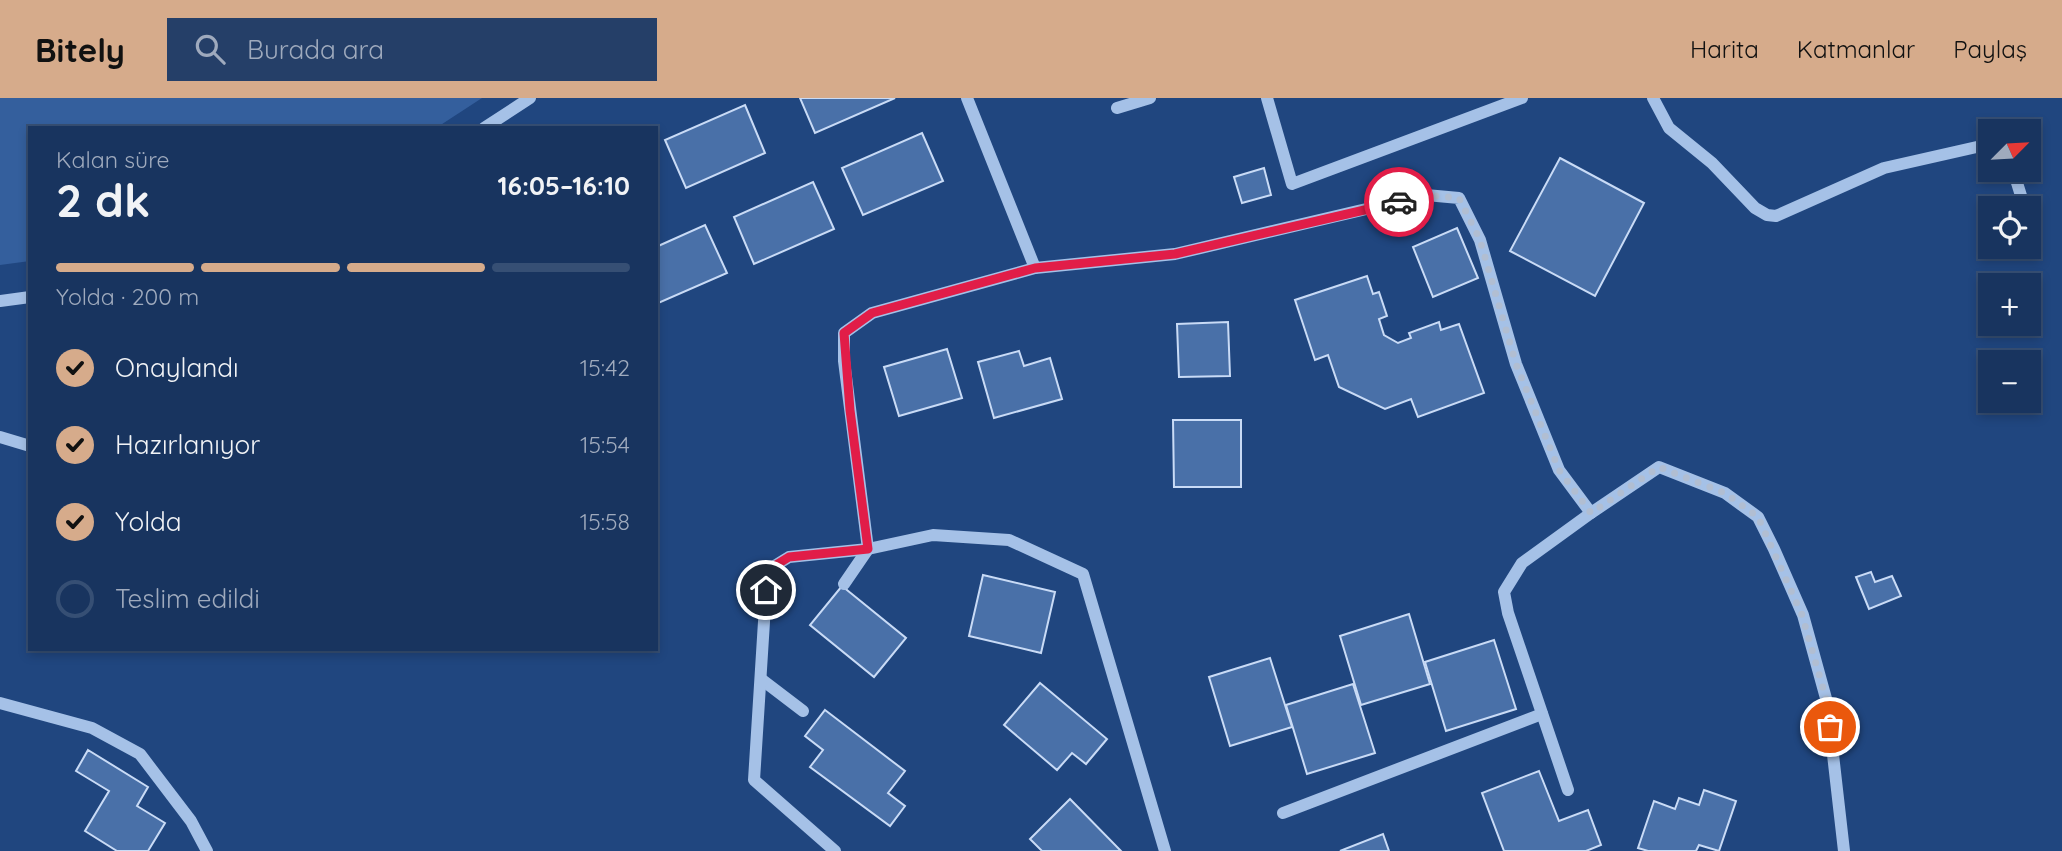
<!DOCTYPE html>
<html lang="tr">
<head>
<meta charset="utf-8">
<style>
  :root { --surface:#18345f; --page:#253f68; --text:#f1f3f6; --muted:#9faabd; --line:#364f74; --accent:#d6ab8b }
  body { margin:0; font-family:Quicksand,sans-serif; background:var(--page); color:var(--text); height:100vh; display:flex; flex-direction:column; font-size:26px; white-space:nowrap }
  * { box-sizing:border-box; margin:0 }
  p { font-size:23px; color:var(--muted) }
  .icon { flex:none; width:38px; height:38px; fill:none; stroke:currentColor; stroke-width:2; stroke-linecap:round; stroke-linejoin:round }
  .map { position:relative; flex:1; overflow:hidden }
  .panel { position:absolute; left:28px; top:28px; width:630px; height:525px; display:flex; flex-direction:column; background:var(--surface); border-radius:0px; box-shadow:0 4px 10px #0003,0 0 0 2px var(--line) }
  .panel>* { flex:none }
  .needle { width:46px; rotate:66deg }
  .fabs { position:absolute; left:1978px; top:21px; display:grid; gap:14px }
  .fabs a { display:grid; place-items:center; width:63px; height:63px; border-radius:0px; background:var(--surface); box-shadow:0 4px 10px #0003,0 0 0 2px var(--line); font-size:35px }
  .pin { position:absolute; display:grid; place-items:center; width:60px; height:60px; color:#fff; margin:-30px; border:4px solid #fff; border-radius:50%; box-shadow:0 2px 7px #0007 }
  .courier { position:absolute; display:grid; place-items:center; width:70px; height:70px; margin:-35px; border:5px solid #e11d48; border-radius:50%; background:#fff; color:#222; box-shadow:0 2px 9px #0007 }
  .head em { font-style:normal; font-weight:700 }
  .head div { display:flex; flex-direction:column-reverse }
  .head { display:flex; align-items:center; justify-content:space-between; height:119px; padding:0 28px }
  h1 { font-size:46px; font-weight:700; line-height:52px }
  .bar { display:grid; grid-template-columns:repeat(4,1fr); gap:10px 7px; align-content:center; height:84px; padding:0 28px }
  .bar i { height:9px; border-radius:5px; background:var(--line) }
  .bar .active { background:var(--accent) }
  .bar p { grid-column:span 4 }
  ol { padding:0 28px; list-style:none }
  li { display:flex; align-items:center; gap:21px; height:77px }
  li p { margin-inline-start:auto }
  li .icon { padding:7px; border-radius:50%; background:var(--accent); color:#111; stroke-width:4 }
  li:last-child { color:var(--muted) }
  li i { width:38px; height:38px; border:4px solid var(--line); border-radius:50% }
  header { display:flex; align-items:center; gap:42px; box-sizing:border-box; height:98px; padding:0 35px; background:var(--accent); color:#111 }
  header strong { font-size:33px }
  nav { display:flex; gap:38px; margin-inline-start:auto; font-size:24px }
  .search { width:490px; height:63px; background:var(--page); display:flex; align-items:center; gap:18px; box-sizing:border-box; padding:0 24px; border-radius:0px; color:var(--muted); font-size:26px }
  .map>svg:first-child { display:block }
</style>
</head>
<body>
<header>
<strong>Bitely</strong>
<div class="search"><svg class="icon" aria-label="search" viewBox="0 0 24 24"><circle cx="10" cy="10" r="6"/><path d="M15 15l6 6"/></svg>Burada ara</div>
<nav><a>Harita</a><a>Katmanlar</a><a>Paylaş</a></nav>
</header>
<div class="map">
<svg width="2062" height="753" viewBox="0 0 2062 753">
  <rect width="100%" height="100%" fill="#20467f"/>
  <path fill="#345f9d" d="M0,0H482L436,30H30V163L0,167Z"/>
  <g fill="#4970a8" stroke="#c9dbf6" stroke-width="2">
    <path d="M800,0H895L815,35Z"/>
    <path d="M745,7L765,55L686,90L665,42Z"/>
    <path d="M922,35L943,83L863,117L842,70Z"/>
    <path d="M1560,60L1644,105L1595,198L1510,153Z"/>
    <path d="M1264,70L1271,97L1242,105L1234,79Z"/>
    <path d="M813,84L834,131L754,166L734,119Z"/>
    <path d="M705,127L727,175L656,206V149Z"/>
    <path d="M1457,130L1478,180L1433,199L1413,149Z"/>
    <path d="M1367,178L1373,196L1379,194L1387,218L1379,221L1384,237L1398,245L1411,240L1409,235L1439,224L1441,232L1459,226L1484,295L1418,319L1411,301L1385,311L1339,289L1328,257L1315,262L1295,202Z"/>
    <path d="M1228,224L1230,278L1179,279L1177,226Z"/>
    <path d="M947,251L962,300L899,318L884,269Z"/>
    <path d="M1019,253L1024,268L1050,260L1062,301L994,320L978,264Z"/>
    <path d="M1173,322H1241V389H1174Z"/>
    <path d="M1871,474L1875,484L1892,478L1901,498L1869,511L1856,479Z"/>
    <path d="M983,477L1055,494L1041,555L969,538Z"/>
    <path d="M842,488L906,540L874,579L810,527Z"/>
    <path d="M1409,516L1430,586L1361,607L1340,538Z"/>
    <path d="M1494,542L1516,611L1446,633L1425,564Z"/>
    <path d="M1270,560L1292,629L1230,648L1209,579Z"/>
    <path d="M1040,585L1107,641L1086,666L1072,655L1057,672L1004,627Z"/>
    <path d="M1353,586L1375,655L1307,676L1286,607Z"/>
    <path d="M825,612L905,673L888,695L905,708L890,728L810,669L823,652L805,638Z"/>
    <path d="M88,652L148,689L137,708L165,725L148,753H117L85,733L109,693L76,673Z"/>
    <path d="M1539,673L1559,723L1588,712L1601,747L1586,753H1504L1482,695Z"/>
    <path d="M1704,692L1736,703L1719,753L1699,747L1696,753H1648L1638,750L1654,703L1675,711L1679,700L1699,707Z"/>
    <path d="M1070,701L1121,753H1042L1030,741Z"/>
    <path d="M1383,736L1389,753H1340Z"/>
  </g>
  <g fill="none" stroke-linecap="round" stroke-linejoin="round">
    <g stroke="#a5c1e7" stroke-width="12">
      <path d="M967,0L1035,170"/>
      <path d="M1267,0L1292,86L1522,0"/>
      <path d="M1653,0L1669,30L1712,65L1755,110L1767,117L1776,118L1884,70L1990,46"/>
      <path d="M1117,10L1150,0"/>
      <path d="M484,30L530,0"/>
      <path d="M2013,72L2023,104"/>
      <path d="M0,203L30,199"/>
      <path d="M0,339L30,348"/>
      <path d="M844,486L868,451"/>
      <path d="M761,581L803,613"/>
      <path d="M0,605L92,630L140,656L191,723L207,753"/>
      <path d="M1568,692L1508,515L1504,494L1522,465L1591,415"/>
      <path d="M1283,715L1542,616"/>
      <path d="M835,753L754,682L766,492L776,467L789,459L868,451"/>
      <path d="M1165,753L1083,476L1009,442L933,437L868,451L844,263V235L872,215L1035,170L1175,156L1426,97L1459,100L1480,142L1516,266L1559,372L1591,415L1659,369L1725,395L1758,419L1774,451L1803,517L1827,604L1844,753"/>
    </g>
  </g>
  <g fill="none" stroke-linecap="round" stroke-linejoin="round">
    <path stroke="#b1bed2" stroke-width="7" stroke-dasharray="0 12.6" d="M1399,104L1426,97L1459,100L1480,142L1516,266L1559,372L1591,415L1659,369L1725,395L1758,419L1802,517L1827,604L1830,629"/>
    <path stroke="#e11d48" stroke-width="9" d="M766,492L776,467L789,459L868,451L850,312L844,235L872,215L1035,170L1175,156L1399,104"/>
  </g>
</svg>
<div class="fabs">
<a><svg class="needle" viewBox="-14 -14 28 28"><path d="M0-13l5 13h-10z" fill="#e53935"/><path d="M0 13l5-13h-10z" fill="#9faabd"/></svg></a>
<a><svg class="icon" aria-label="locate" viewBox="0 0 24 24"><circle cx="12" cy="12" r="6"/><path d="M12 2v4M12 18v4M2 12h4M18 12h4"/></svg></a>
<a>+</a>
<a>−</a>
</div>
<div class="pin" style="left:1830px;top:629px;background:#ea580c"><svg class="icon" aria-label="bag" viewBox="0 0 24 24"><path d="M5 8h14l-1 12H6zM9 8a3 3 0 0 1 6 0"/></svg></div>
<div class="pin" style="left:766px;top:492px;background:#1f2937"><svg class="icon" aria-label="home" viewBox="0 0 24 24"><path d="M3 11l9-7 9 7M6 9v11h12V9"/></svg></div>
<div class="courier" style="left:1399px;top:104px"><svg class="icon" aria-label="car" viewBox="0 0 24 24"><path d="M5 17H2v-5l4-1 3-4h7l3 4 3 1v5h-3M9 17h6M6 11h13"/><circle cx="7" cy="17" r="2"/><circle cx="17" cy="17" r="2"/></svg></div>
<section class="panel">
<div class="head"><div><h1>2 dk</h1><p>Kalan süre</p></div><em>16:05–16:10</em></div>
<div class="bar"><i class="active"></i><i class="active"></i><i class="active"></i><i></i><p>Yolda · 200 m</p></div>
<ol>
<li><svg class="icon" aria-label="check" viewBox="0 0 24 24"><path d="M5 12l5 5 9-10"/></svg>Onaylandı<p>15:42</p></li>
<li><svg class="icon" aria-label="check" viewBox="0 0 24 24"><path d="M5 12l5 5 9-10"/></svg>Hazırlanıyor<p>15:54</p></li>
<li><svg class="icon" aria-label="check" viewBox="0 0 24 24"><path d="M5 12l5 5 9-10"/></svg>Yolda<p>15:58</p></li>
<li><i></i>Teslim edildi</li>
</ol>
</section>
</div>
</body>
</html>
